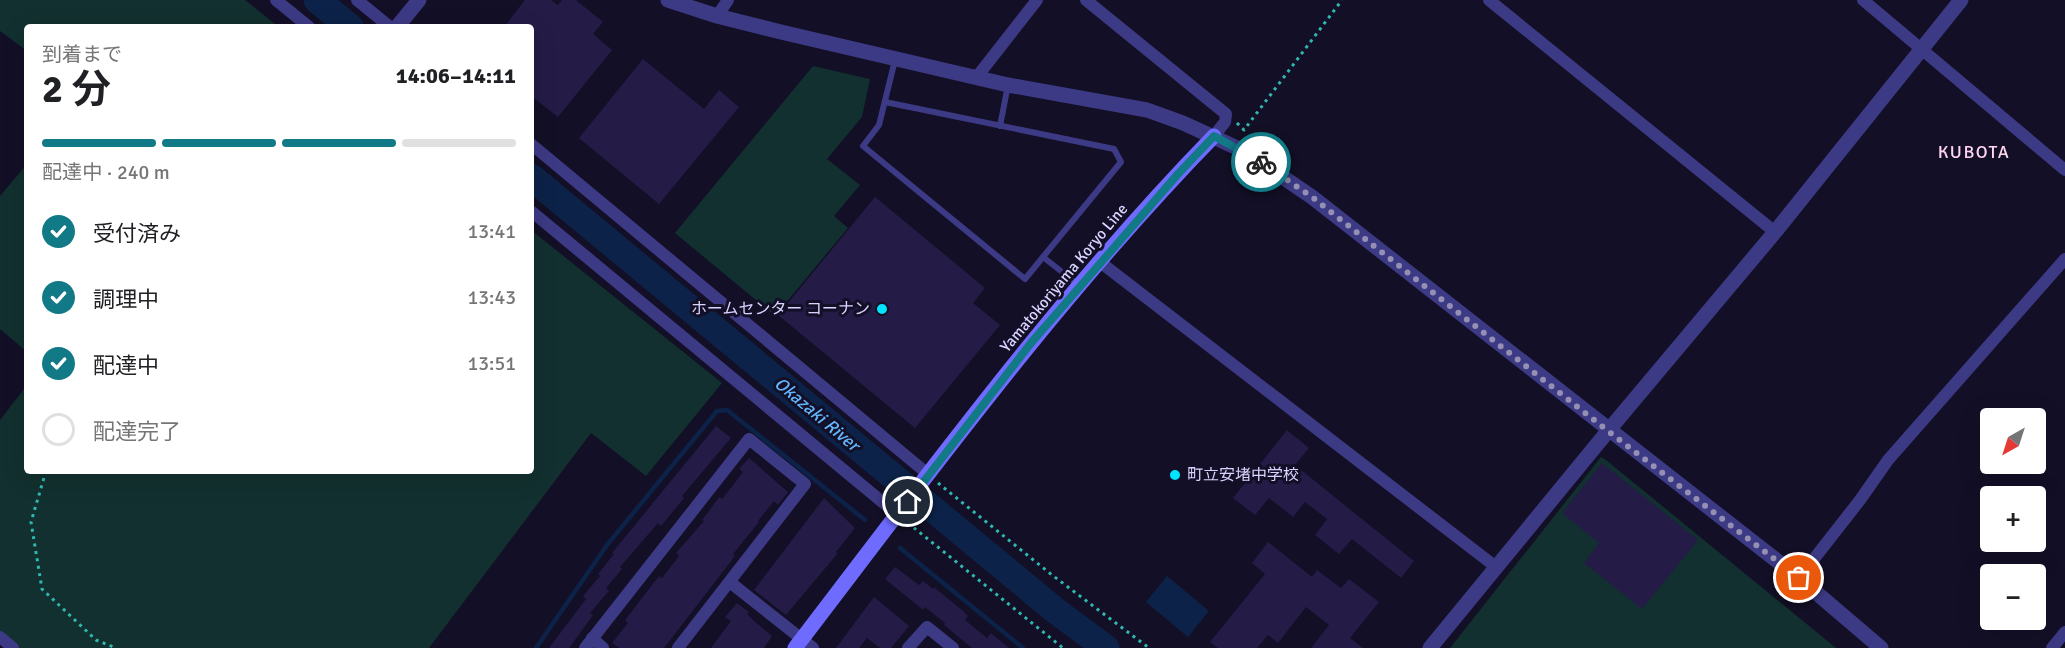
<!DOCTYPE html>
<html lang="ja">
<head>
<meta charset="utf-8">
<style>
  :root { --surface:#fff; --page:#f6f6f6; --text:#202124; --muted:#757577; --line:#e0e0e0; --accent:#127987 }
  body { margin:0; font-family:Signika,"Noto Sans JP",sans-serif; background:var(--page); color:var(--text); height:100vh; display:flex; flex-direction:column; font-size:22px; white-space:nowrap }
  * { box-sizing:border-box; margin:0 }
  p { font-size:20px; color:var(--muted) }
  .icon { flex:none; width:33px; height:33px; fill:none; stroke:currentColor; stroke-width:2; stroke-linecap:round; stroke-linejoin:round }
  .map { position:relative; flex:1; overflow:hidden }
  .side { position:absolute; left:24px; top:24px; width:510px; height:450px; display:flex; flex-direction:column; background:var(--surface); border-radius:6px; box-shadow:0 6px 24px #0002 }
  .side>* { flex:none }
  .needle { width:39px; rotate:219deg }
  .buttons { position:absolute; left:1980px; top:408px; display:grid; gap:12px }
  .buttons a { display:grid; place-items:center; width:66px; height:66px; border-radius:6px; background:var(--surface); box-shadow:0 6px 24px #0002; font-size:30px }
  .pin { position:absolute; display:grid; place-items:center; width:51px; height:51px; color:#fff; margin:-26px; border:3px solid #fff; border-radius:50%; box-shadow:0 2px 6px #0007 }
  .courier { position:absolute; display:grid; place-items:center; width:60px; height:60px; margin:-30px; border:4px solid #127987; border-radius:50%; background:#fff; color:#222; box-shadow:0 2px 8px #0007 }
  .head em { font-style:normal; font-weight:700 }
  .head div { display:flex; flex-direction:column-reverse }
  .head { display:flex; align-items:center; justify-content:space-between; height:102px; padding:0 18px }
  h1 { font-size:39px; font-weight:700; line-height:45px }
  .bar { display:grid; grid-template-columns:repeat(4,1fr); gap:9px 6px; align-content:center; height:72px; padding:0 18px }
  .bar i { height:8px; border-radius:4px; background:var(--line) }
  .bar .active { background:var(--accent) }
  .bar p { grid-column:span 4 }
  ol { padding:0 18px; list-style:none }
  li { display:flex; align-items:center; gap:18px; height:66px }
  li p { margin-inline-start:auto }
  li .icon { padding:6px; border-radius:50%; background:var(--accent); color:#fff; stroke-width:4 }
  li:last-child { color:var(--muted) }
  li i { width:33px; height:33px; border:3px solid var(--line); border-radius:50% }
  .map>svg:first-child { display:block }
</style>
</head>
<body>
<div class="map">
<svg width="2065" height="648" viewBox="0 0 2065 648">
  <rect width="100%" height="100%" fill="#130f26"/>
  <g fill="#12302f">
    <path d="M0,0H245L279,27H27V51L0,31Z"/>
    <path d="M813,66L870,79L862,117L827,159L860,185L834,216L848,228L775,316L675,233Z"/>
    <path d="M27,164V352L0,329V196Z"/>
    <path d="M531,230L722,383L646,476L591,433L429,648H16L0,633V420L27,385V471H531Z"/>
    <path d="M1601,457L1606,460L1836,648H1450Z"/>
  </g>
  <path fill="#0c2248" d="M1167,576L1209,611L1188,637L1146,602Z"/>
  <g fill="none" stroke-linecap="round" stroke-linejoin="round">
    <g stroke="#0c2248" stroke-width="4.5">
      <path d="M900,548L1023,648"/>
      <path d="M536,648L607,545L717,411L727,410L865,520"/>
    </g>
    <g stroke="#0c2248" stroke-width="27">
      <path d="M317,0L350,27"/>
      <path d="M531,177L1056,611L1106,648"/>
    </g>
  </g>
  <g fill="#241b47">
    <path d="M525,0H551L558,5L562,0H576L603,22L593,34L612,50L558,117L531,96V27H504Z"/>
    <path d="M643,59L704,109L719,90L739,107L659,204L579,138Z"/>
    <path d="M875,197L985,288L973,303L1000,325L915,428L778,315Z"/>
    <path d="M716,426L731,438L682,496L684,498L661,526L658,523L620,567L622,569L606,588L609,591L590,613L593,615L569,648H549L586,599L583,596L600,576L598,574L614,554L612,553Z"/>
    <path d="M1287,430L1309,448L1295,465L1414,561L1401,578L1352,539L1339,554L1315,535L1327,519L1305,502L1293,517L1269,498L1255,515L1233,498Z"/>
    <path d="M749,458L788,492L778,505L774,501L758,521L759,522L733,554L735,556L664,648H619L612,643L628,623L625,620L659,576L662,578L679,556L676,553L704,521L702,520L712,507L719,497L722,499L741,475L743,472L739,469Z"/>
    <path d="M1602,463L1698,540L1642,609L1584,563L1599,543L1562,513Z"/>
    <path d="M824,498L855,528L836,552L838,553L786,615L754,590Z"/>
    <path d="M1268,542L1312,577L1317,570L1341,588L1349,579L1379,602L1350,638L1363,648H1311L1329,625L1306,607L1278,643L1268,635L1257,648H1218L1210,642L1265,574L1252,563Z"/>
    <path d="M895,567L919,585L923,581L933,589L935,588L962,610L968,616L965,620L987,638L991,633L1009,648H972L944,625L945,623L925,607L923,610L885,579Z"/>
    <path d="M874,597L909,626L891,648H880L867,638L859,648H836Z"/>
    <path d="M737,603L749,612L747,614L754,621L772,636L764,648H711L731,621L725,617Z"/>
  </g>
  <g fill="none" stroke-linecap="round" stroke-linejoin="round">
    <g stroke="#2fb8b0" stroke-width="3" stroke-dasharray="3 4.5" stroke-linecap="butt">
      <path d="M1237,123L1244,130L1342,0"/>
      <path d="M46,471L31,522L42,589L96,640L116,648"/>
      <path d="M938,483L1052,575L1149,648"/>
      <path d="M908,523L1063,648"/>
    </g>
    <g stroke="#3d3a85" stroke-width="6">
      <path d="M895,60L879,125L863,146L1025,279L1043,257L1080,286"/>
      <path d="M885,102L1114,149L1121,162L1043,257"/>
      <path d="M1000,126L1008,85"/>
    </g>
    <g stroke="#3d3a85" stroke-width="12">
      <path d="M276,0L309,27"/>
      <path d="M357,0L390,27"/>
      <path d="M1086,0L1226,114L1225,122L1214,136"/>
      <path d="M1489,0L1775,232"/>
      <path d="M1863,0L2065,170"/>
      <path d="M717,16L728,0"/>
      <path d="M976,78L1037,0"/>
      <path d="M531,144L929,475"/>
      <path d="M531,211L898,515"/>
      <path d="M1100,262L1496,567"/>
      <path d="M1799,578L1860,500L1888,460L2065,259"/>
      <path d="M731,583L813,648"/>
      <path d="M0,637L13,648"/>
      <path d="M592,638L603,648"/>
      <path d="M585,648L749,439L805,484L678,648"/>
      <path d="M908,648L927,627L953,648"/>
      <path d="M2052,648L2065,632"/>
    </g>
    <g stroke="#3d3a85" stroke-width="15">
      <path d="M668,0L717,16L781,32L1008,85L1147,110L1183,123L1246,152L1312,197L1799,578L1881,648"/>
      <path d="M397,27L419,0"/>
      <path d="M1430,648L1608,431L1775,232L1961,0"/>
    </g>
    <path stroke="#6f6bff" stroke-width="15" d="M795,648C929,473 1060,294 1214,136"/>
  </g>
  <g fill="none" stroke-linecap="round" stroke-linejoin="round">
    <path stroke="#948fb3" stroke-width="6" stroke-dasharray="0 10.8" d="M1261,162L1312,197L1608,431L1799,578"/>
    <path stroke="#127987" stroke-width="8" d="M908,502L1031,343L1178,174L1214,136L1261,162"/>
  </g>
  <g fill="#00e5ff" stroke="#130f26" stroke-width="2">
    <circle cx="882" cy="309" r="6"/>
    <circle cx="1175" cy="475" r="6"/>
  </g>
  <g text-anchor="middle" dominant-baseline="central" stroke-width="6" stroke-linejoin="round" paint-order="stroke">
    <g font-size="16" fill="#d9d4ff" stroke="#130f26">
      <text transform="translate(1064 278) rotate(-50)">Yamatokoriyama Koryo Line</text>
    </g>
    <g font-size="16" fill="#d9d4ff" stroke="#130f26" text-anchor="end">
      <text x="870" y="309">ホームセンター コーナン</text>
      <text x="1187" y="475" text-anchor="start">町立安堵中学校</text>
    </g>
    <g font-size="18" letter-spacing="1.5" fill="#ffd6f0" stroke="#130f26">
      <text x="1974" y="152">KUBOTA</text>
    </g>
    <g font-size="18" font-style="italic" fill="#62b6ff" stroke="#130f26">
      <text transform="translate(817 414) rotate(40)">Okazaki River</text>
    </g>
  </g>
</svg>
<div class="buttons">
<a><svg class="needle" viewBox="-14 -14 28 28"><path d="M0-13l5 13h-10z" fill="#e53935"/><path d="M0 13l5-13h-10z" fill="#757577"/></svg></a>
<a>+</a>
<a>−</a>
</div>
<div class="pin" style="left:1799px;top:578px;background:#ea580c"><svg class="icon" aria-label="bag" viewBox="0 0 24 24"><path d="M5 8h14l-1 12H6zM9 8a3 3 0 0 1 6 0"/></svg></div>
<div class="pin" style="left:908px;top:502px;background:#1f2937"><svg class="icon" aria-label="home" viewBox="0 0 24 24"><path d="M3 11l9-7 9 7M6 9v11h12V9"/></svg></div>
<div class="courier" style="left:1261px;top:162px"><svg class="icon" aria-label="bike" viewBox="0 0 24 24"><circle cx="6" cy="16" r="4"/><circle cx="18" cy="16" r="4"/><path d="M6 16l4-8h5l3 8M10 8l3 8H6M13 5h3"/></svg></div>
<section class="side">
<div class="head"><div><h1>2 分</h1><p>到着まで</p></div><em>14:06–14:11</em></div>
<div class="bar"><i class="active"></i><i class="active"></i><i class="active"></i><i></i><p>配達中 · 240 m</p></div>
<ol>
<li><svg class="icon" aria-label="check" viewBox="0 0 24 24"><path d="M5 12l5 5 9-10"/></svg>受付済み<p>13:41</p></li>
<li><svg class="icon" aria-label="check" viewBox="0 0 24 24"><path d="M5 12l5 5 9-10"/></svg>調理中<p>13:43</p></li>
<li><svg class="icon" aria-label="check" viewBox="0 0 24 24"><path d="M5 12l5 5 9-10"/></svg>配達中<p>13:51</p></li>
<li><i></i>配達完了</li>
</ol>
</section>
</div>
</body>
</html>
